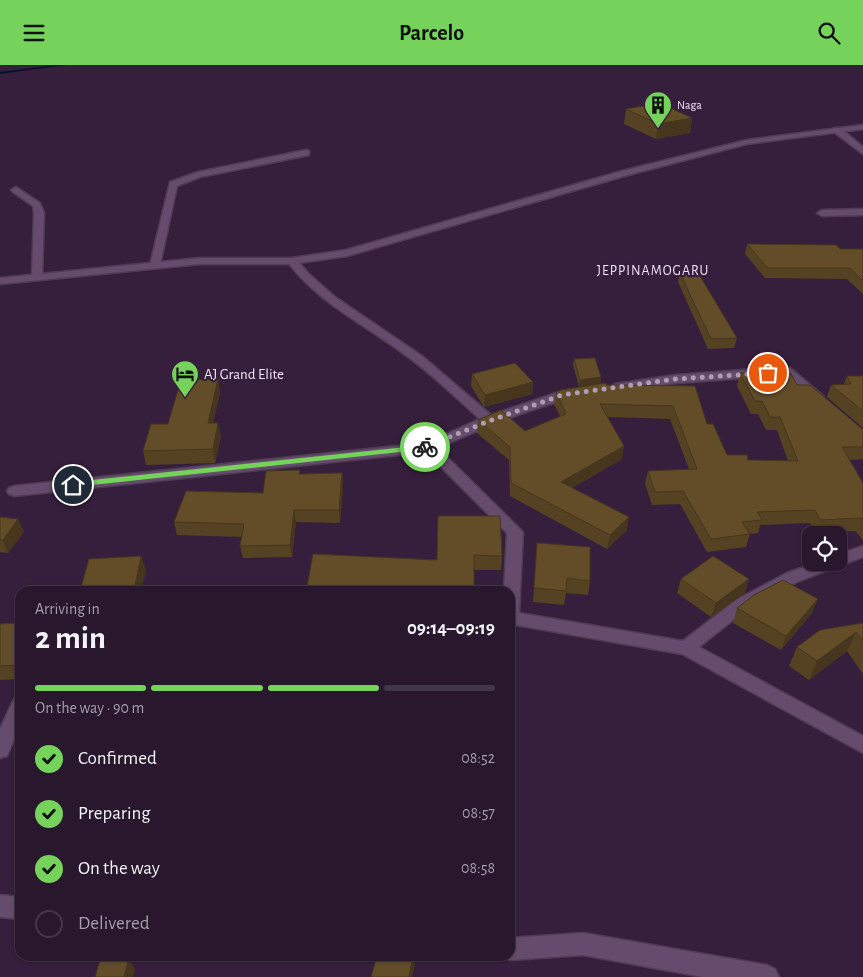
<!DOCTYPE html>
<html lang="en">
<head>
<meta charset="utf-8">
<style>
  :root { --surface:#28172d; --page:#342439; --text:#f1f3f6; --muted:#a59faa; --line:#443649; --accent:#75d25a }
  body { margin:0; font-family:"Alegreya Sans",sans-serif; background:var(--page); color:var(--text); height:100vh; display:flex; flex-direction:column; font-size:19px; white-space:nowrap }
  * { box-sizing:border-box; margin:0 }
  p { font-size:16px; color:var(--muted) }
  .icon { flex:none; width:28px; height:28px; fill:none; stroke:currentColor; stroke-width:2; stroke-linecap:round; stroke-linejoin:round }
  .map { position:relative; flex:1; overflow:hidden }
  .details { position:absolute; left:15px; top:521px; width:500px; height:375px; display:flex; flex-direction:column; background:var(--surface); border-radius:15px; box-shadow:0 1px 4px #0004,0 0 0 1px var(--line) }
  .details>* { flex:none }
  .buttons { position:absolute; left:802px; top:461px; display:grid; gap:10px }
  .buttons a { display:grid; place-items:center; width:45px; height:45px; border-radius:10px; background:var(--surface); box-shadow:0 1px 4px #0004,0 0 0 1px var(--line); font-size:25px }
  .pin { position:absolute; display:grid; place-items:center; width:42px; height:42px; color:#fff; margin:-21px; border:2px solid #fff; border-radius:50%; box-shadow:0 1px 5px #0007 }
  .courier { position:absolute; display:grid; place-items:center; width:50px; height:50px; margin:-25px; border:4px solid #75d25a; border-radius:50%; background:#fff; color:#222; box-shadow:0 1px 6px #0007 }
  .summary em { font-style:normal; font-weight:600 }
  .summary div { display:flex; flex-direction:column-reverse }
  .summary { display:flex; align-items:center; justify-content:space-between; height:85px; padding:0 20px }
  h1 { font-size:32px; font-weight:600; line-height:38px }
  .bar { display:grid; grid-template-columns:repeat(4,1fr); gap:8px 5px; align-content:center; height:60px; padding:0 20px }
  .bar i { height:6px; border-radius:4px; background:var(--line) }
  .bar .active { background:var(--accent) }
  .bar p { grid-column:span 4 }
  ol { padding:0 20px; list-style:none }
  li { display:flex; align-items:center; gap:15px; height:55px }
  li p { margin-inline-start:auto }
  li .icon { padding:5px; border-radius:50%; background:var(--accent); color:#111; stroke-width:4 }
  li:last-child { color:var(--muted) }
  li i { width:28px; height:28px; border:2px solid var(--line); border-radius:50% }
  header { display:flex; justify-content:space-between; align-items:center; height:65px; padding:0 20px; background:var(--accent); color:#111; font-size:22px; font-weight:600 }
  .map>svg:first-child { display:block }
</style>
</head>
<body>
<header><svg class="icon" aria-label="menu" viewBox="0 0 24 24"><path d="M4 6h16M4 12h16M4 18h16"/></svg>Parcelo<svg class="icon" aria-label="search" viewBox="0 0 24 24"><circle cx="10" cy="10" r="6"/><path d="M15 15l6 6"/></svg></header>
<div class="map">
<svg width="863" height="912" viewBox="0 0 863 912">
  <rect width="100%" height="100%" fill="#361f3c"/>
  <g fill="none" stroke-linecap="round" stroke-linejoin="round">
    <path fill="#021332" fill-rule="evenodd" d="M56,0H66L0,9V7Z"/>
    <g stroke="#503b54" stroke-width="3">
      <g id="minor">
        <path d="M834,63H840L863,82V89L834,67Z"/>
        <path d="M306,85L309,86V90L200,112L177,121L160,200L155,203L151,202L150,200L170,117L198,107Z"/>
        <path d="M16,122L40,138L44,148L42,212L37,215L32,212L34,148L33,141L13,127L11,125Z"/>
        <path d="M863,144V150L822,151L817,148L822,145Z"/>
        <path d="M292,193L296,194L308,208L335,232L422,291L491,350L562,326L575,324L581,328L579,331C530,343 484,362 438,383L523,467L519,548L683,576L736,535L787,508L816,498H839V489L863,481V492L799,516L748,543L699,582L863,671V688L682,589L516,560L510,562V526H504L507,468L426,387L14,431L9,429L7,426L9,423L14,421L426,378L480,354C455,332 431,308 404,289C364,259 317,237 287,196Z"/>
        <path d="M786,302L790,303L823,331L824,334L823,337H813L783,310L676,318L615,327L609,323L615,319L676,310Z"/>
        <path d="M20,632V660L7,691L0,693V664L14,634Z"/>
        <path d="M0,830L20,832V854L0,852Z"/>
        <path d="M583,868L767,900L775,904L779,912H703L583,890L510,895L502,891H510V873Z"/>
      </g>
    </g>
    <g stroke="#503b54" stroke-width="3">
      <path id="tertiary" d="M863,60V64L747,79L628,110L347,191L292,199H200L0,219V213L200,193H292L346,185L622,106L747,75Z"/>
    </g>
    <use href="#minor" fill="#654c6c" fill-rule="evenodd"/>
    <use href="#tertiary" fill="#654c6c" fill-rule="evenodd"/>
  </g>
  <g fill="#554223">
    <path d="M626,44L692,53L690,68L656,74L624,59Z"/>
    <path d="M747,179L840,184H863V229L847,214L765,213L745,189Z"/>
    <path d="M680,208L737,273L734,283L708,284L678,217Z"/>
    <path d="M574,294L601,312L600,319L607,320L695,321L707,359L727,390L748,395L788,396L777,365H766L758,349H751L737,321L740,308L797,320L863,364V394L849,395L863,418V475L855,466L815,468L810,458L760,460L758,468L750,469L746,482L707,487L680,439L652,440L645,419L648,406L689,404L670,354L607,352L622,394L572,423L627,465L607,484L510,431L509,395L477,368L478,355L525,366L560,351L554,339L556,327L579,322L573,300Z"/>
    <path d="M472,309L533,317L532,329L484,342L471,321Z"/>
    <path d="M847,311H863V363L827,332L831,320L844,319Z"/>
    <path d="M218,314L220,328L213,358L221,371L215,398L146,400L143,386L168,359Z"/>
    <path d="M342,408L343,421L340,458L296,457L292,492L243,493L240,481L242,472L177,470L174,457L263,428L300,409Z"/>
    <path d="M438,451L502,491L501,505H474V526H308L307,522L437,495Z"/>
    <path d="M0,452L18,454L24,467L8,488L0,487Z"/>
    <path d="M537,478L590,516L588,530L566,528L564,540L533,537Z"/>
    <path d="M681,514L745,528L711,552L677,528Z"/>
    <path d="M737,543L812,548L781,585L733,558Z"/>
    <path d="M20,558V614L0,615V559Z"/>
    <path d="M863,558V609L847,586L809,615L789,601L797,582Z"/>
  </g>
  <g fill="#45361d">
    <path d="M692,53L690,68L656,74L658,59Z"/>
    <path d="M601,312L600,319L579,322L580,315Z"/>
    <path d="M218,314L220,328L210,372L208,358Z"/>
    <path d="M533,317L532,329L484,342L485,330Z"/>
    <path d="M218,358L221,371L215,398L213,384Z"/>
    <path d="M624,381L622,394L559,430L561,417Z"/>
    <path d="M342,408L343,421L340,458L339,445Z"/>
    <path d="M294,445L296,457L292,492L290,480Z"/>
    <path d="M629,452L627,465L607,484L610,470Z"/>
    <path d="M18,454L24,467L8,488L3,475Z"/>
    <path d="M141,491L146,505L141,526H134Z"/>
    <path d="M749,514L745,528L711,552L716,538Z"/>
    <path d="M818,534L812,548L781,585L786,571Z"/>
    <path d="M856,567L847,586L809,615L817,596Z"/>
    <path d="M413,891H414L415,900L412,912H409Z"/>
    <path d="M129,893L135,905L133,912H124Z"/>
  </g>
  <g fill="#634d29" stroke="#45361d">
    <path d="M660,38L692,53L658,59L626,44Z"/>
    <path d="M747,179L836,180L840,184H863V216L850,203H768Z"/>
    <path d="M694,201L737,273L711,274L680,208Z"/>
    <path d="M595,293L601,312L580,315L574,294Z"/>
    <path d="M515,298L533,317L485,330L472,309Z"/>
    <path d="M740,308L791,309L797,320H810L862,364H863V382H842L863,418V456L861,453L820,455L815,445L757,447L762,455L742,457L750,469L711,474L683,426L655,427L648,406L697,404L673,341L600,339L624,381L561,417L629,452L610,470L511,418L510,382L478,355L501,345L525,366L566,349L556,327L561,325L606,318L607,320L695,321L707,359H713L727,390H747L748,395L798,396L780,352H770L762,336H755Z"/>
    <path d="M847,311H863V346L831,320L851,319Z"/>
    <path d="M218,314L208,358H218L213,384L143,386L151,359H168L181,315Z"/>
    <path d="M300,405L299,409L342,408L339,445H294L290,480L240,481L244,459L174,457L186,426L263,428L266,406Z"/>
    <path d="M438,451H500L502,491L474,490V526H381V523L307,522L313,489L437,495Z"/>
    <path d="M0,452L18,454L3,475H0Z"/>
    <path d="M537,478L590,482V516L567,513L566,526L534,523Z"/>
    <path d="M141,491L134,526H80L89,494Z"/>
    <path d="M713,491L749,514L716,538L681,514Z"/>
    <path d="M783,515L818,534L786,571L737,543L754,530Z"/>
    <path d="M20,558V600L0,601V559Z"/>
    <path d="M863,558V576L856,567L817,596L797,582L820,565Z"/>
    <path d="M377,891H413L409,912H371Z"/>
    <path d="M101,892L129,893L124,912H95Z"/>
  </g>
  <path fill="#75d25a" d="M425,380L428,381V384L73,422L69,420L73,417Z"/>
  <g fill="none" stroke-linecap="round" stroke-linejoin="round">
    <path stroke="#af9db4" stroke-width="5" stroke-dasharray="0 9" d="M425,382L489,356L562,330L676,314L768,308"/>
  </g>
  <defs>
    <g id="building-pin" transform="scale(1.4375)"><path d="M0 17L-7.5 6A9.5 9.5 0 1 1 7.5 6Z" fill="#75d25a" stroke="#361f3c"/><path d="M-4-6H4V6H1V3H-1V6H-4ZM-2.5-4.3h1.7v1.8h-1.7ZM.8-4.3h1.7v1.8H.8ZM-2.5-1h1.7V.8h-1.7ZM.8-1h1.7V.8H.8Z" fill="#111"/></g>
    <g id="hotel-pin" transform="scale(1.4375)"><path d="M0 17L-7.5 6A9.5 9.5 0 1 1 7.5 6Z" fill="#75d25a" stroke="#361f3c"/><path d="M-6-4.5h1.5V1H6V5H4.5V3h-9V5H-6ZM-4 0a1.8 1.8 0 1 1 3.6 0ZM.5 0V-2.5h3Q6-2.5 6 0Z" fill="#111"/></g>
  </defs>
  <g fill-rule="evenodd">
    <use href="#building-pin" x="658" y="40"/>
    <use href="#hotel-pin" x="185" y="309"/>
  </g>
  <g text-anchor="middle" dominant-baseline="central" stroke-width="4.5" stroke-linejoin="round" paint-order="stroke">
    <g font-size="12" fill="#f0e1f4" stroke="#361f3c" text-anchor="start">
      <text x="677" y="40">Naga</text>
    </g>
    <g font-size="14" letter-spacing="1" fill="#f0e1f4" stroke="#361f3c">
      <text x="653" y="206">JEPPINAMOGARU</text>
    </g>
    <g font-size="15" fill="#f0e1f4" stroke="#361f3c" text-anchor="start">
      <text x="204" y="309">AJ Grand Elite</text>
    </g>
  </g>
</svg>
<div class="buttons">
<a><svg class="icon" aria-label="locate" viewBox="0 0 24 24"><circle cx="12" cy="12" r="6"/><path d="M12 2v4M12 18v4M2 12h4M18 12h4"/></svg></a>
</div>
<div class="pin" style="left:768px;top:308px;background:#ea580c"><svg class="icon" aria-label="bag" viewBox="0 0 24 24"><path d="M5 8h14l-1 12H6zM9 8a3 3 0 0 1 6 0"/></svg></div>
<div class="pin" style="left:73px;top:420px;background:#1f2937"><svg class="icon" aria-label="home" viewBox="0 0 24 24"><path d="M3 11l9-7 9 7M6 9v11h12V9"/></svg></div>
<div class="courier" style="left:425px;top:382px"><svg class="icon" aria-label="bike" viewBox="0 0 24 24"><circle cx="6" cy="16" r="4"/><circle cx="18" cy="16" r="4"/><path d="M6 16l4-8h5l3 8M10 8l3 8H6M13 5h3"/></svg></div>
<section class="details">
<div class="summary"><div><h1>2 min</h1><p>Arriving in</p></div><em>09:14–09:19</em></div>
<div class="bar"><i class="active"></i><i class="active"></i><i class="active"></i><i></i><p>On the way · 90 m</p></div>
<ol>
<li><svg class="icon" aria-label="check" viewBox="0 0 24 24"><path d="M5 12l5 5 9-10"/></svg>Confirmed<p>08:52</p></li>
<li><svg class="icon" aria-label="check" viewBox="0 0 24 24"><path d="M5 12l5 5 9-10"/></svg>Preparing<p>08:57</p></li>
<li><svg class="icon" aria-label="check" viewBox="0 0 24 24"><path d="M5 12l5 5 9-10"/></svg>On the way<p>08:58</p></li>
<li><i></i>Delivered</li>
</ol>
</section>
</div>
</body>
</html>
